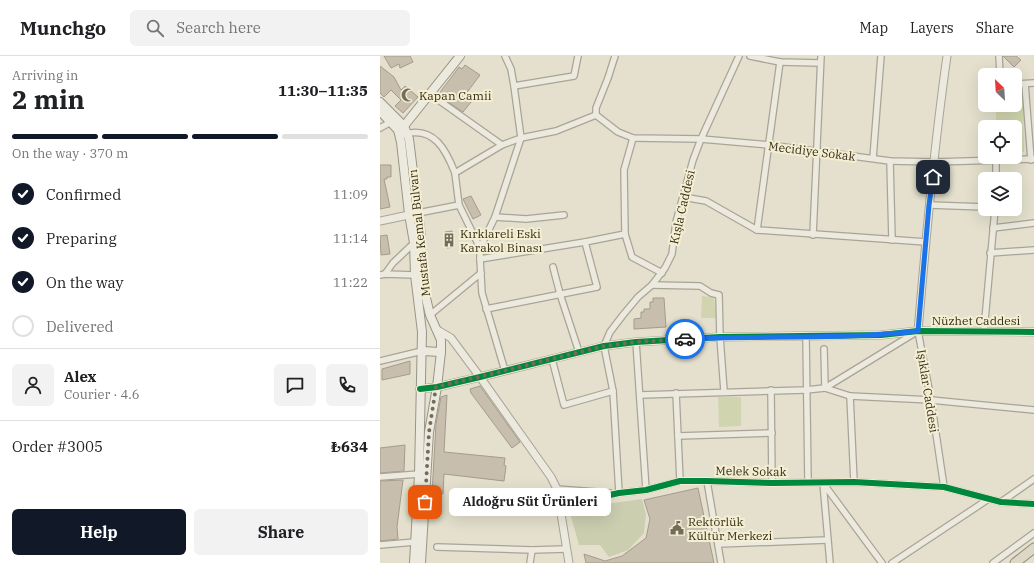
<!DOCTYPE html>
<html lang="en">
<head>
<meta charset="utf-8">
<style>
  :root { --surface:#fff; --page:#f2f2f2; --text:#202124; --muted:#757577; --line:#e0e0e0; --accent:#111827 }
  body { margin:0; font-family:"IBM Plex Serif",serif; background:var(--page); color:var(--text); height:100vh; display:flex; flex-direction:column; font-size:15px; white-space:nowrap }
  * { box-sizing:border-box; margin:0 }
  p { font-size:13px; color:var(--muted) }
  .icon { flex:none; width:22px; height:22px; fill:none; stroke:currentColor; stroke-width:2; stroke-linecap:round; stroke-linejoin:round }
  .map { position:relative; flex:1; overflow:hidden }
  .panel { display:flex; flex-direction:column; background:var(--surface); width:380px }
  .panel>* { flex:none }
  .needle { width:26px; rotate:335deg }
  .controls { position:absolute; left:598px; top:12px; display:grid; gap:8px }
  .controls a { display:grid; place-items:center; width:44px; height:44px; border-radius:6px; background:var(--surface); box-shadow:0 4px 16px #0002; font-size:20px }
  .pin { position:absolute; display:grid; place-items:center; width:34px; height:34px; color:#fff; margin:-17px; border-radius:8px; box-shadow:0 2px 6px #0006 }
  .courier { position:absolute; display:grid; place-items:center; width:40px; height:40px; margin:-20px; border:3px solid #1a73e8; border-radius:50%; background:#fff; color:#222; box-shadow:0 1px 5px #0007 }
  .bubble { position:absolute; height:28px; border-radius:6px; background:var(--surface); box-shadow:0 4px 16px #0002; font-size:13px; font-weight:700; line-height:28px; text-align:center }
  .headline em { font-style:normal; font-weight:700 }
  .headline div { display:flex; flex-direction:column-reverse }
  .headline { display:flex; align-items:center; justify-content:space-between; height:68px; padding:0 12px }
  h1 { font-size:26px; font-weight:700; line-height:30px }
  .bar { display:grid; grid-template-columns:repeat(4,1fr); gap:6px 4px; align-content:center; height:48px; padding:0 12px }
  .bar i { height:5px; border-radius:3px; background:var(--line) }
  .bar .on { background:var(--accent) }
  .bar p { grid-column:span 4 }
  .line { display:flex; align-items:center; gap:10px; padding:0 12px; border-top:1px solid var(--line) }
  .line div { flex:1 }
  .round { display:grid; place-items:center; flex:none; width:42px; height:42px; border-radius:6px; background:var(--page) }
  ol { padding:0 12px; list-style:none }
  li { display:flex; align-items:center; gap:12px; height:44px }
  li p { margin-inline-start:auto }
  li .icon { padding:4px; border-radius:50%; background:var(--accent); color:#fff; stroke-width:4 }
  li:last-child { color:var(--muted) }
  li i { width:22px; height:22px; border:2px solid var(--line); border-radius:50% }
  .action { display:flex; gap:8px; margin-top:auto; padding:8px 12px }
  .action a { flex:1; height:46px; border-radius:6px; background:var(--accent); color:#fff; font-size:16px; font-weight:700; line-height:46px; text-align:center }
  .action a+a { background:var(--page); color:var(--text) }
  header { display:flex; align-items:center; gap:24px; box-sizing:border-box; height:56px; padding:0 20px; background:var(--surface); border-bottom:1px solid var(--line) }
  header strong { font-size:19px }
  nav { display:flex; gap:22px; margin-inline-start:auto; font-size:14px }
  .search { width:280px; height:36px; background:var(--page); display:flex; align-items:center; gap:10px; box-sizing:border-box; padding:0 14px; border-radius:6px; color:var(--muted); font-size:15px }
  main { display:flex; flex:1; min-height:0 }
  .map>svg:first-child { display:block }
</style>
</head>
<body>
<header>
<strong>Munchgo</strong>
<div class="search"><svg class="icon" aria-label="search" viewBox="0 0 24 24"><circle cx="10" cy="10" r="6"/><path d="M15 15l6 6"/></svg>Search here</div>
<nav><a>Map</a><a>Layers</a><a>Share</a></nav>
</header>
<main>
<section class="panel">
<div class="headline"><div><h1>2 min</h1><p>Arriving in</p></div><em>11:30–11:35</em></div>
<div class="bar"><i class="on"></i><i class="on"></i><i class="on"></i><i></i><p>On the way · 370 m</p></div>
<ol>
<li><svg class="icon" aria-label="check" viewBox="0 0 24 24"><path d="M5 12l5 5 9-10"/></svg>Confirmed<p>11:09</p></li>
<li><svg class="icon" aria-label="check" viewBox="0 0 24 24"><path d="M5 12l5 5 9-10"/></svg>Preparing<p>11:14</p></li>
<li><svg class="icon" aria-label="check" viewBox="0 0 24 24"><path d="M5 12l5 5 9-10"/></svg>On the way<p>11:22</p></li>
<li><i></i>Delivered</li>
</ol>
<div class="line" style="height:72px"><a class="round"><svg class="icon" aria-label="person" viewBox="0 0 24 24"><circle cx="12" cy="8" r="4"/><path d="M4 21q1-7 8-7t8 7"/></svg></a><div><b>Alex</b><p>Courier · 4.6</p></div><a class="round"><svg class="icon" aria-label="chat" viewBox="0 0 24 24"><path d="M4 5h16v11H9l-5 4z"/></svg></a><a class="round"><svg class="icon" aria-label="phone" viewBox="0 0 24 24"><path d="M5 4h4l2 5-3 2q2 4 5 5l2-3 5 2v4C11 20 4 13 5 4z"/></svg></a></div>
<div class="line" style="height:52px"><div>Order #3005</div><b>₺634</b></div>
<div class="action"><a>Help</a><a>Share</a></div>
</section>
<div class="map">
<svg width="654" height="507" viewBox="0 0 654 507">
  <rect width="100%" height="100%" fill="#e4e0cd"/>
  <g fill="#d0d5af">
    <path d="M635,39H643L644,96H635V71H616V49H635Z"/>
    <path d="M322,240L334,241L336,262H321Z"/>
    <path d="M338,341H361V370L339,371Z"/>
  </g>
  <path fill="#cbceaf" d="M262,443L266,459L264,477L248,494L229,501L220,489H199L189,453Z"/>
  <g fill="#c7beae" stroke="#a49b8c">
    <path d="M4,0H30L33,6L20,12L19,8L11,12Z"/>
    <path d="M623,0H636L641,4L634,11Z"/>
    <path d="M85,9L100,19L85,39L92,45L83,56L58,39L79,11L82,13Z"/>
    <path d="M0,10L14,21L21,34L25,30L38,41L23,57L15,50L21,44L11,34L4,41L0,37Z"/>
    <path d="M0,109H11V121H7V123H4L10,151L0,153Z"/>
    <path d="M91,140L101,159L93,163L83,143Z"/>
    <path d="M72,175L74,191L67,192L65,176Z"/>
    <path d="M7,179L10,198L1,199L0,180Z"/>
    <path d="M273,242H284L286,271L254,273V263L261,262V256H264V253H270V246H273Z"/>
    <path d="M30,305V318L2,324V313Z"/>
    <path d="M100,330L140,386L132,392L91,337L90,333Z"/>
    <path d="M67,339L64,396L125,402L124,409L126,410L124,425L64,418L63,438L52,437L56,368L61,341Z"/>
    <path d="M25,389L24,415L0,417V392Z"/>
    <path d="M23,424L17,471L18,483L0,485V425Z"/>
    <path d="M318,432L334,507H206L204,498L225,505L242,500L266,482L270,463L264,444Z"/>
  </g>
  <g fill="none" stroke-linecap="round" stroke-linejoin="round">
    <g stroke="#a9a496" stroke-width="8">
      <g id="minor">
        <path d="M125,0L131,13L134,30L141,82L115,161L100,192V203L102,237L125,315"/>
        <path d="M370,0L400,6L440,7"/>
        <path d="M619,0L620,19"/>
        <path d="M635,28L654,27"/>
        <path d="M645,28L651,104"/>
        <path d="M134,30L194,20L198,0"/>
        <path d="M50,38L122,89"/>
        <path d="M216,59L238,76L253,82L321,83L389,89L510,105L555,106L654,103"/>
        <path d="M216,59V52L228,22L235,0"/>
        <path d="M0,72L11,66"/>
        <path d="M25,78C54,70 66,94 75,117"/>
        <path d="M253,82L244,114L245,178L252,201L282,217"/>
        <path d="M493,102L501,0"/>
        <path d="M510,105L512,184"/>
        <path d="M616,123V105"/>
        <path d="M303,141L326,145L377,174L546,186"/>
        <path d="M549,149L605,151"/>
        <path d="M38,157L79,149"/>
        <path d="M115,161L146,163L184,159"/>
        <path d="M613,172L654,167"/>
        <path d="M377,174L400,6"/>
        <path d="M433,179L441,0"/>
        <path d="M100,192L79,149L75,117L122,89L141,82L176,75L216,59"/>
        <path d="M610,197L654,194"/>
        <path d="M100,203L205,186L245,178"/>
        <path d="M173,211L180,238L199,296"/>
        <path d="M5,218L13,207L34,187"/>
        <path d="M0,219L5,218L35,219"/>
        <path d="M272,229L320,230L331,237L339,239L340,281L344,335"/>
        <path d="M106,253L217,231L205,186"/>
        <path d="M50,259L101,217"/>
        <path d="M604,275L615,153"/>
        <path d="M426,280L428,426"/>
        <path d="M256,286L266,434"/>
        <path d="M444,293L445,332L470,340"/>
        <path d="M172,303L184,349L233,335"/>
        <path d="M0,305L42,295"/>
        <path d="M391,334L392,427"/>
        <path d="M296,337L300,425"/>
        <path d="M260,339L426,334L445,332L538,275L551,344L564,431"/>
        <path d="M298,380L392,377"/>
        <path d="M0,421L39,418"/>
        <path d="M327,425L341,507"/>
        <path d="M474,426L470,340L551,344L654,354"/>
        <path d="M443,427L502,507"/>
        <path d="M443,427L450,507"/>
        <path d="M177,433L230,437"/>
        <path d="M239,437L233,335L224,290L230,276L243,259L258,241L272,229L285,212L292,198L296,166L313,104L321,83L359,0"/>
        <path d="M621,446L654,423"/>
        <path d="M179,450L239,437L266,434L300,425H327L392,427L474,426L564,431L621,446L654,448"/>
        <path d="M338,488L447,484"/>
        <path d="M0,489L35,486"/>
        <path d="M57,491L152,494L186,493"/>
        <path d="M150,507L152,494"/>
        <path d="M512,507L607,444"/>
        <path d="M613,507L654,477"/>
      </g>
    </g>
    <g stroke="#a9a496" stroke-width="9">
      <g id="tertiary">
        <path d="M0,165L38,157"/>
        <path d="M56,273L71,282L100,321L171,421L177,433L189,507"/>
        <path d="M538,275C546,183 554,91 567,0"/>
        <path d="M40,333L57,331L100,321L224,290L256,286L340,281L501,279L538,275L654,276"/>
      </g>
    </g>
    <g stroke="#999486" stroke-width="10">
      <g id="secondary">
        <path d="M0,46L24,70L29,83L41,180L42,225L50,259L61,284V296L57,331L49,376L41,507"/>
        <path d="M0,55L18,74L21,86L29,158L34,187L35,219L42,276L39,418L34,507"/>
        <path d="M20,72L24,70L80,0"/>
        <path d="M42,295L61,296"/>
      </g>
    </g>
    <g stroke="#8e8a7d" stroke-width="11">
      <path id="trunk" d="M635,507L654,492"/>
    </g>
    <use href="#minor" stroke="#ece9de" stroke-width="5.5"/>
    <use href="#tertiary" stroke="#ece9de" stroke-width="7"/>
    <use href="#secondary" stroke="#ece9de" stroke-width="8"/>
    <use href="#trunk" stroke="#ddd8c6" stroke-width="9"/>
    <g stroke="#f5efd2" stroke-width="8">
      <g id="cycleway">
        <path d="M40,333L57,331L100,321L224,290L256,286L340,281L501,279L538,275L654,276"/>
        <path d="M179,450L239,437L266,434L300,425H327L392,427L474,426L564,431L621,446L654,448"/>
      </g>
    </g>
    <use href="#cycleway" stroke="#00873e" stroke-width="6"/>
  </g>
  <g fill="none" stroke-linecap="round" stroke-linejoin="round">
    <path stroke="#746c5b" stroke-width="4" stroke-dasharray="0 7.2" d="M45,446L49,376L56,331L124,315L224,290L256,286L305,283"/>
    <path stroke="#1a73e8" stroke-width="5" d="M305,283C383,279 461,284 538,275L549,149L553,121"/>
  </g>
  <defs>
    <g id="mosque-bare" transform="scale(1.08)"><path d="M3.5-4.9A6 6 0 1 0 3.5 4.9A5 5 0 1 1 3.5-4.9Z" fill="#746c5b" stroke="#f5efd2" stroke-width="2.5" paint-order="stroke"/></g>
    <g id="building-bare" transform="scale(1.08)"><path d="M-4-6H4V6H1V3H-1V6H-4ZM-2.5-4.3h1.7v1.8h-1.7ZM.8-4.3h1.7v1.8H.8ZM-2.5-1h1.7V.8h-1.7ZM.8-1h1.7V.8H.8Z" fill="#746c5b" stroke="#f5efd2" stroke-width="2.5" paint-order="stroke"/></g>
    <g id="civic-bare" transform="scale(1.08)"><path d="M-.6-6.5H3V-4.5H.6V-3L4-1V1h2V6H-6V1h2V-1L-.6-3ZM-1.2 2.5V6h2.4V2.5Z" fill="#746c5b" stroke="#f5efd2" stroke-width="2.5" paint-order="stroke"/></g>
  </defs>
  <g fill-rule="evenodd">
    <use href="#mosque-bare" x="28" y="39"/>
    <use href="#building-bare" x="69" y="184"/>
    <use href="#civic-bare" x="297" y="472"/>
  </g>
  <g text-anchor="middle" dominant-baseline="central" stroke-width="4" stroke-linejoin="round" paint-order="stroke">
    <g font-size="12" fill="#372d1e" stroke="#f5efd2" text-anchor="start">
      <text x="39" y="39">Kapan Camii</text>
      <text x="80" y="177">Kırklareli Eski<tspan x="80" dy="14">Karakol Binası</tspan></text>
      <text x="308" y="465">Rektörlük<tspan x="308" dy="14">Kültür Merkezi</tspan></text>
    </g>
    <g font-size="12" fill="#372d1e" stroke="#f5efd2">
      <text transform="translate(432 95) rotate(7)">Mecidiye Sokak</text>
      <text transform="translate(302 151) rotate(-77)">Kışla Caddesi</text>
      <text transform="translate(39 177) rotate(-96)">Mustafa Kemal Bulvarı</text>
      <text x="596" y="264">Nüzhet Caddesi</text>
      <text transform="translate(548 335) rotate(81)">Işıklar Caddesi</text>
      <text transform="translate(371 415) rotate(1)">Melek Sokak</text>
    </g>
  </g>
</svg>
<div class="controls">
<a><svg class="needle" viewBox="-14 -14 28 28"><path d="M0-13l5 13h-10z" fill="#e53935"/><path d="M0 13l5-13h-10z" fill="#757577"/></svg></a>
<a><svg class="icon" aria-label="locate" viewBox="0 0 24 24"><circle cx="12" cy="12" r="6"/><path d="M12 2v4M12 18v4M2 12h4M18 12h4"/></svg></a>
<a><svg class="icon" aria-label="layers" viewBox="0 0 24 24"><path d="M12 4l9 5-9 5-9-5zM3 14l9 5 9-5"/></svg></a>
</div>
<div class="pin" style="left:45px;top:446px;background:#ea580c"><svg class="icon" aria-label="bag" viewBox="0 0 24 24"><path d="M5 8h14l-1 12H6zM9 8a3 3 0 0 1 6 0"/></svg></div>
<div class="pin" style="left:553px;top:121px;background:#1f2937"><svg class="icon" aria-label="home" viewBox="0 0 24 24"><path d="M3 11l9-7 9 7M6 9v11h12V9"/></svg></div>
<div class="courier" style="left:305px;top:283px"><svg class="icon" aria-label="car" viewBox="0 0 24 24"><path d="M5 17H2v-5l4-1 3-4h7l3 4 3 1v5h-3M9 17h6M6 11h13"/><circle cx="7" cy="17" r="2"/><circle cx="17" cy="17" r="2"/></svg></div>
<div class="bubble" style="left:69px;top:432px;width:162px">Aldoğru Süt Ürünleri</div>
</div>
</main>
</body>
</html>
